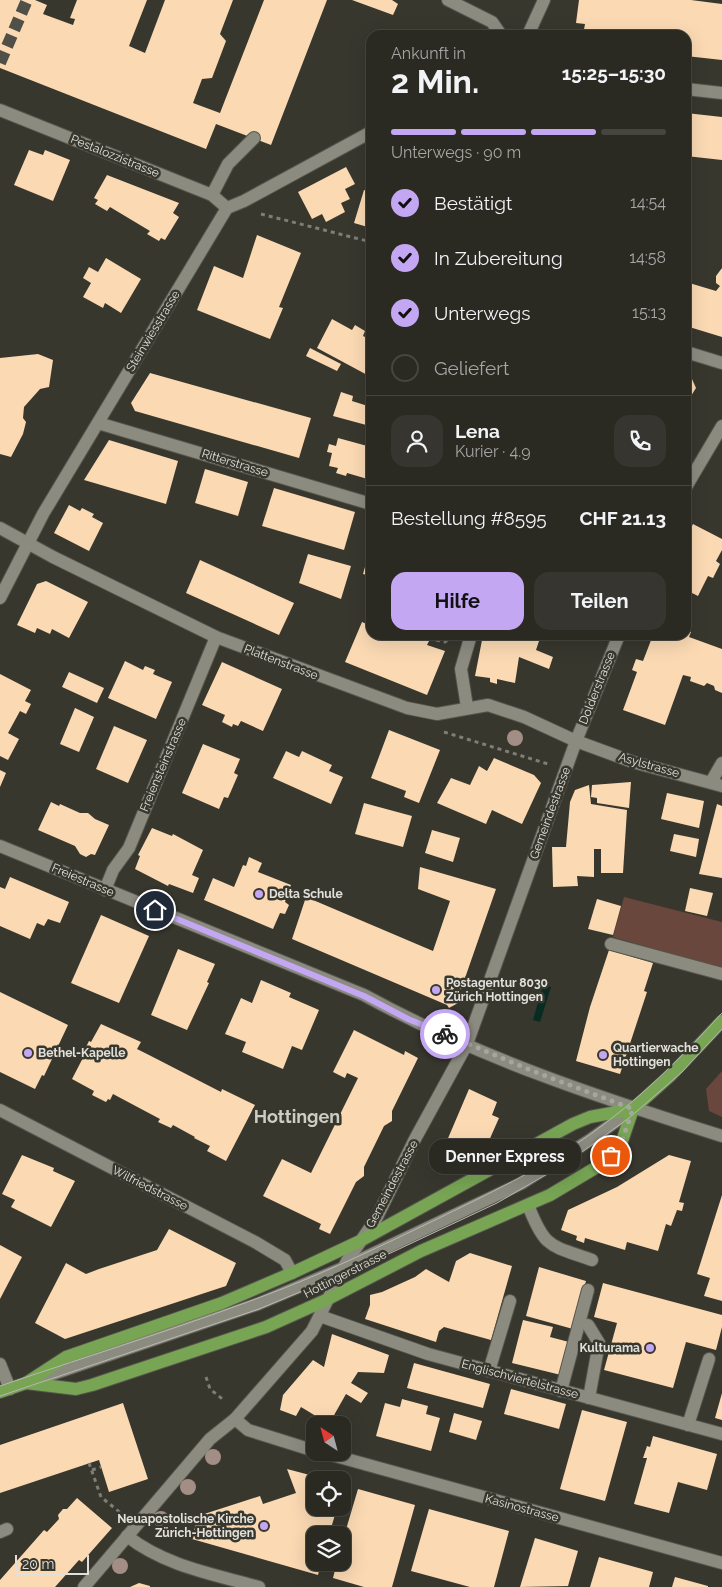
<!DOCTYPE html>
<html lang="de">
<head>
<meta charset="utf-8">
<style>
  :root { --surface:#2a2922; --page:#36352f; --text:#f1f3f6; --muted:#a5a6a5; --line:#464540; --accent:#c3a7f2 }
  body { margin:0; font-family:Raleway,sans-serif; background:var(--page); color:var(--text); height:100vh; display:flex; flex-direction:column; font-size:19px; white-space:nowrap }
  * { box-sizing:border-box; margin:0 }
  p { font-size:16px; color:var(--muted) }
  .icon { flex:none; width:28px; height:28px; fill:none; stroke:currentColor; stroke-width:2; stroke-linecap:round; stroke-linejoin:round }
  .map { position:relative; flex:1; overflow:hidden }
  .sheet { position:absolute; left:366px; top:30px; width:325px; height:610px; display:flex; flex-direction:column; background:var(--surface); border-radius:15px; box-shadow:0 5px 20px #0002,0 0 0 1px var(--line) }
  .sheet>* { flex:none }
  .needle { width:32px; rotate:324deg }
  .tools { position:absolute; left:306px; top:1416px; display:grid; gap:10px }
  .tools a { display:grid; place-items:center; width:45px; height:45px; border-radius:10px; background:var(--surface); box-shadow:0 5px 20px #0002,0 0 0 1px var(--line); font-size:25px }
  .scale { position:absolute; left:15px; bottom:12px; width:74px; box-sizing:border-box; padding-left:5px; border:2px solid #e1e0da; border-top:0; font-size:14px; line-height:18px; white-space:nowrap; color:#e1e0da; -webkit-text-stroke:4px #38372e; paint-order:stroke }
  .pin { position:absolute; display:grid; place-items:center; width:42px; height:42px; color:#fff; margin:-21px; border:2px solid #fff; border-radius:50%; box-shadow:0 1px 5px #0007 }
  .courier { position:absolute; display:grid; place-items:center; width:50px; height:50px; margin:-25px; border:4px solid #c3a7f2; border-radius:50%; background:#fff; color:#222; box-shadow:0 1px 6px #0007 }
  .bubble { position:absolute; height:35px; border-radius:15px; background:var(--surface); box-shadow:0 5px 20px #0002,0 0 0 1px var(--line); font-size:16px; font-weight:700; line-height:35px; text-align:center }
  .head em { font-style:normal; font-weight:700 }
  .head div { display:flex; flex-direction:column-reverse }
  .head { display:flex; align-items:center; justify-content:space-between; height:85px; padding:0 25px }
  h1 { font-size:32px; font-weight:700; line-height:38px }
  .bar { display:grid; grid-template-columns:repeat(4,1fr); gap:8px 5px; align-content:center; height:60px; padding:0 25px }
  .bar i { height:6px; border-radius:4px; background:var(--line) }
  .bar .selected { background:var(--accent) }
  .bar p { grid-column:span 4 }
  .line { display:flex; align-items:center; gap:12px; padding:0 25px; border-top:1px solid var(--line) }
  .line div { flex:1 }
  .round { display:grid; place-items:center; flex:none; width:52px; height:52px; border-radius:15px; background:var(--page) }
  ol { padding:0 25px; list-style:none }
  li { display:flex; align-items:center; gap:15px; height:55px }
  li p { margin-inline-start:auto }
  li .icon { padding:5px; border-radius:50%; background:var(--accent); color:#111; stroke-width:4 }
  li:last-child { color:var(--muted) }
  li i { width:28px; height:28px; border:2px solid var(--line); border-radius:50% }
  .cta { display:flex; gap:10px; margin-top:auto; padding:10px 25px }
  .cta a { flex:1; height:58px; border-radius:15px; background:var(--accent); color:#111; font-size:20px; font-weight:700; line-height:58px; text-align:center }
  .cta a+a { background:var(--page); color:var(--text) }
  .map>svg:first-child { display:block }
</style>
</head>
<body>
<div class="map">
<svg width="722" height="1587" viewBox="0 0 722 1587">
  <rect width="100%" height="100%" fill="#38372e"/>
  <g fill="#6a473c">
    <path d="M624,897L722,922V968L613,937Z"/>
    <path d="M722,1071V1117L709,1111L706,1089Z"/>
  </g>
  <path fill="#082c21" d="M543,985L551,987L540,1022L533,1020Z"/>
  <g fill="#fad9b3">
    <path d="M0,0H35L47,5L43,14L73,25L75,19L70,18L77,0H147L129,46L145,53L165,0H233L220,34L226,41L212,78L202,79L193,103L220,113L264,0H327L271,145L216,124L206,149L0,68Z"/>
    <path d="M352,0H392L398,4L393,15Z"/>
    <path d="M579,0H691L722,4V60L686,56V35H583L585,24L576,23Z"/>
    <path d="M686,113L722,117V160L686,156Z"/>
    <path d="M29,150L43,155L45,150L70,160L53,201L14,185Z"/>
    <path d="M346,167L355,184L345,189L350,199L341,203L345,212L326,222L322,214L312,219L298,192Z"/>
    <path d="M107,175L179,203L173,213L179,217L165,240L161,238L159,241L147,234L150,231L110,207L107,211L95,204L98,200L94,198Z"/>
    <path d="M364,190L371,192V228L354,223Z"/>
    <path d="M257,235L301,253L279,307L283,308L270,339L197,310L214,266L243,278Z"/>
    <path d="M106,258L141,279L121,313L105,303L103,308L83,297L91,283L83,278L89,267L98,272Z"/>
    <path d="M722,268V337L686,326V282L716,291L720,286L716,283V276Z"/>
    <path d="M332,319L352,330L355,325L365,331L363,336L371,340V377L317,348Z"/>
    <path d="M310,348L341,364L337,371L306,356Z"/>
    <path d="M38,354L53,360L49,387L40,389L24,407L23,418L26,422L23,434L11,457L0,454V358Z"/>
    <path d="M150,373L311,418L299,458L135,411L131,403Z"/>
    <path d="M686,377L692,379L696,388L686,404Z"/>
    <path d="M341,392L353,396L352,401L371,407L370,426L333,416Z"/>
    <path d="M338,438L371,447V480L347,473L346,476L336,473L338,468L329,466L332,453L327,452L329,444L336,446Z"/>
    <path d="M109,440L178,461L166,504L84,480Z"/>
    <path d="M205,469L248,482L238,516L195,503Z"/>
    <path d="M274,488L355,512L344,550L262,526Z"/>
    <path d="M69,505L80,511L82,508L94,514L92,517L103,523L89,551L54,533Z"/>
    <path d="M693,524L722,539V550L716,561L720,564L713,578L708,576L698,596L686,590V538Z"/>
    <path d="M371,546V576L363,574Z"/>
    <path d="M308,554L351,566L341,599L299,583Z"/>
    <path d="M200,560L294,603L279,635L186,593Z"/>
    <path d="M46,581L88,602L69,638L52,629L50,634L37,628L35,633L17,625L37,584Z"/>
    <path d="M362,622L371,626V635H427L431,637L427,645L445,651L427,695L345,662Z"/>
    <path d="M686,630L691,632L689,637L722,649V693L715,690L714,686L707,683L704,686L690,681L691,677L683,675L665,725L623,710L637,672L632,670L636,659L643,661L653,635H686Z"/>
    <path d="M483,635H541L536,650L553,657L549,669L519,657L515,683L497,679V684L490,682V678L475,676Z"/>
    <path d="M125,661L143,670L145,666L155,670L153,674L172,682L156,719L108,698Z"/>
    <path d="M222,662L282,689L263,731L241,721L238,726L233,724L232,727L222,722L225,715L202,705Z"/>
    <path d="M69,672L104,688L97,703L62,687Z"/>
    <path d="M0,674L31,690L25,701L31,704L26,714L20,711L8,733L19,739L8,760L0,756Z"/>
    <path d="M75,708L94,717L79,752L60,744Z"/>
    <path d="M114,726L147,740L128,783L96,769Z"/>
    <path d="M389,730L440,750L419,803L404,797L406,791L371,778Z"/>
    <path d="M203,744L240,759L234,773L238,775L228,798L224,797L219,809L182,793Z"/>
    <path d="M286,751L299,757L302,751L332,765L329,771L343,777L331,804L273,778Z"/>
    <path d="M494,758L534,775L541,783L522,824L492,810L486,824L437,803L451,778L470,785L479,766L487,771Z"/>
    <path d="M0,770L6,773L0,787Z"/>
    <path d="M631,782L629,808L597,803V798L591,797L592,785Z"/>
    <path d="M589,785L591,804L627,810L623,873H601V849H594V877L577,876L578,886L553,887L552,847H566L570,802L575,790Z"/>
    <path d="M667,793L704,801L699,828L661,819Z"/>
    <path d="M51,802L59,806L60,804L80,813H88L95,819L109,825L95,855L91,854L86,857L80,854L75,846L38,830Z"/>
    <path d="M364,803L412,816L403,847L355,834Z"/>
    <path d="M717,804L722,806V878L699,874Z"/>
    <path d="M152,828L172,836L173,834L203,850L192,875L199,878L193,893L169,884L168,886L135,869L140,856L138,855Z"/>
    <path d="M432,830L460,838L453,862L425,853Z"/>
    <path d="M674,834L699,839L696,857L670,851Z"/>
    <path d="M249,857L262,863L258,872L291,885L285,902L289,905L285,914L280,913L273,929L204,900L213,878L234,887L243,865L246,866Z"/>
    <path d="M420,867L496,889L457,1001L458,1003L449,1008L447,1005L292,939L306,897L433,951L450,901L418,889Z"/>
    <path d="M10,877L69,902L60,923L48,919L44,926L37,923L30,939L0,926V887L5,889Z"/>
    <path d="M690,888L713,893L707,916L685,911Z"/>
    <path d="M597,899L621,906L613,935L588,929Z"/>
    <path d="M101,915L149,936L119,1003L71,983Z"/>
    <path d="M178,949L215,964L207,982L209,983L187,1030L151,1015Z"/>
    <path d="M609,950L653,963L644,991L647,992L620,1074L576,1061L590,1007Z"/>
    <path d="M261,980L291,993L289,997L319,1010L302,1050L292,1046L283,1069L242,1052L246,1042L225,1034L241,998L252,1003Z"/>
    <path d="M0,992L68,1025L44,1076L42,1075L35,1089L0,1072Z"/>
    <path d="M101,1024L141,1042L137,1049L149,1055L221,1092L222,1089L255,1105L226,1161L207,1151L210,1146L194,1138L195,1137L173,1125L171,1128L158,1122L160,1119L113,1094L110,1100L108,1099L106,1102L92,1095L94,1091L72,1079L86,1052L84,1051L89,1041L91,1042Z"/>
    <path d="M354,1030L404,1055L405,1051L418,1058L392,1111V1121L384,1126L364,1167V1176L356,1182L330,1234L319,1229L321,1224L263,1196L282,1159L311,1173L358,1078L347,1073L345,1078L333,1072Z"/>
    <path d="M469,1089L497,1102L492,1115L499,1118L488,1143L482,1140L472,1162L443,1150Z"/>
    <path d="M22,1155L54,1168L53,1171L75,1181L51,1227L11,1207L15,1200L2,1194Z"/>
    <path d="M669,1155L691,1161L679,1202L684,1203L682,1211L677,1210L671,1226L666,1224L658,1251L627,1242L625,1250L585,1238L584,1243L576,1240L577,1236L561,1230L568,1210L617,1187Z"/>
    <path d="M722,1195V1301L704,1296L710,1278L697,1274Z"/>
    <path d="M169,1229L236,1263L226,1286L65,1339L35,1323L66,1263L86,1274L99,1269L157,1250Z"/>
    <path d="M0,1245L22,1257L0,1299Z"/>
    <path d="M470,1253L512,1266L491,1340L444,1327L439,1331L436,1342L365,1319L370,1305V1295L382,1292L415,1277L426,1269L449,1282L456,1261Z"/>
    <path d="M539,1267L586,1281L573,1329L526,1316Z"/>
    <path d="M603,1283L722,1315V1327L716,1350L686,1342L673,1388L604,1370L617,1323L594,1317Z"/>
    <path d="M523,1320L553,1327L550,1337L569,1342L561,1375L512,1363Z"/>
    <path d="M332,1334L389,1355L384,1373L358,1372L351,1383L368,1393L361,1403L346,1394L329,1424L301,1407L296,1416L280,1410L283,1395L313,1360L324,1367Z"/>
    <path d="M414,1363L490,1384L483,1408L407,1388Z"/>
    <path d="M511,1389L566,1404L559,1429L504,1414Z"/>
    <path d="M722,1393V1420L715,1418Z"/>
    <path d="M402,1399L428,1406L426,1414L440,1418L431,1451L376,1436L385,1403L400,1407Z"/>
    <path d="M123,1403L148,1479L109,1492L99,1460L0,1493V1445Z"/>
    <path d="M582,1410L627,1422L605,1501L560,1489Z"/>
    <path d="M454,1413L482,1421L476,1440L449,1432Z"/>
    <path d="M653,1436L717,1454L707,1490L678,1482L669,1513L634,1504L647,1458H643L647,1446L650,1447Z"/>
    <path d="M287,1469L325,1479L315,1480V1508H337L329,1535H315V1562H321L318,1575L192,1539L198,1516L260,1496L263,1504L296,1493Z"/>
    <path d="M358,1489L415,1505L392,1587H364L333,1578L337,1562H342V1543Z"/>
    <path d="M77,1498L112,1528L82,1562L79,1560L55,1587H0V1580L44,1530L47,1532L59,1519L58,1515L63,1509H67Z"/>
    <path d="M429,1509L509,1531L494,1587H470L411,1571Z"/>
    <path d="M535,1538L578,1551L568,1586L520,1587Z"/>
    <path d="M599,1557L653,1572L649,1587H590Z"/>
    <path d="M675,1577L708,1586V1587H672Z"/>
    <path d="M139,1583L150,1586V1587H130Z"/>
  </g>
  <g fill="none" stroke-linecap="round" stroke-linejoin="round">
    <path stroke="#515048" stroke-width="12" stroke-dasharray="12 6" stroke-linecap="butt" d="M0,63L27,0"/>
    <g stroke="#55554d" stroke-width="14">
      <g id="minor">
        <path d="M448,0L492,22L501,35"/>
        <path d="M528,35L544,0"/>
        <path d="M686,89L722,93"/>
        <path d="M0,110L212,195L227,208"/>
        <path d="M212,195L228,164L254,138"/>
        <path d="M686,352L722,363"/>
        <path d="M98,423L371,504"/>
        <path d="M686,487L722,426"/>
        <path d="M0,528L53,557L216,637L407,708L437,714L488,705L524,717L576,741L633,762L722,786"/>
        <path d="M0,598L43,514L227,208L244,201L371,132"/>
        <path d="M467,707L461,669L471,635"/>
        <path d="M711,782L722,763"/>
        <path d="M0,846L364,995C477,1057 600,1098 722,1136"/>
        <path d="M105,890L113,870L129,848L216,637"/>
        <path d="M611,944L722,974"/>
        <path d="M0,1110L255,1242L285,1260L292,1273"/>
        <path d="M528,1205C545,1249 550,1245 592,1260"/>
        <path d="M320,1316L428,1354L722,1434"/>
        <path d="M588,1325L599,1343L589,1398"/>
        <path d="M0,1364L10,1389"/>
        <path d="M489,1371L510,1301"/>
        <path d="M35,1380L258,1304L343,1268L522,1183L590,1140L633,1109"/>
        <path d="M561,1391L588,1290"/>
        <path d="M235,1419L248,1430L315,1451"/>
        <path d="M688,1425L709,1359"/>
        <path d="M321,1452L722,1563"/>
        <path d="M0,1532L7,1529"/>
        <path d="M127,1536C165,1566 213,1574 259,1587"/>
        <path d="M84,1587L210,1439L235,1419L312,1331L347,1261L376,1219L415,1139L467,1044L576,741L619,635"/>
      </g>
    </g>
    <g stroke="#55554d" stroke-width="14">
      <g id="major">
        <path d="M26,1383L76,1389L92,1385L266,1327L326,1300L421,1251L550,1195L597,1167L611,1156L622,1141L633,1109L671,1075L722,1021"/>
        <path d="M0,1392L26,1383L66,1357L222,1303L292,1273L360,1241L573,1124L590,1117L633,1109"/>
      </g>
    </g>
    <g stroke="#7f7e76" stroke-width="3" stroke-dasharray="4 4" stroke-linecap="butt">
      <path d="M261,214L371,242"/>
      <path d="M436,640L445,642L451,637"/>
      <path d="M444,732L548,764"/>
      <path d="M206,1377L210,1389L225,1401"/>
      <path d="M89,1463L101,1497L122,1514"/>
      <path d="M92,1470L101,1467"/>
    </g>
    <use href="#minor" stroke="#8b8b80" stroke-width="12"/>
    <use href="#major" stroke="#77a554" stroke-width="12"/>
    <g stroke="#b9b8b1" stroke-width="1">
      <path d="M0,1386C94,1354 189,1325 282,1289C333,1269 383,1245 433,1221C486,1195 540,1170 588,1136C639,1100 681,1058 722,1013"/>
      <path d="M0,1396L259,1309L365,1265L497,1203L568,1162L629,1118L682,1072L722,1029"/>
    </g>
  </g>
  <g fill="#a28e84">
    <circle cx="515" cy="738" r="8"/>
    <circle cx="213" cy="1457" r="8"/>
    <circle cx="188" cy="1487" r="8"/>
    <circle cx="161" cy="1519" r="8"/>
    <circle cx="120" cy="1566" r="8"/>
  </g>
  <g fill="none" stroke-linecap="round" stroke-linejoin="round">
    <path stroke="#a6a59e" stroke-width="5" stroke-dasharray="0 9" d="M445,1034L530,1070L633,1109L622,1141L611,1156"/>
    <path stroke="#c3a7f2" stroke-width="6" d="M155,910L364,996L408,1019L445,1034"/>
  </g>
  <g fill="#c3a7f2" stroke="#38372e" stroke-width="2">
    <circle cx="259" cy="894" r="5"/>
    <circle cx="436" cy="990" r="5"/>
    <circle cx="28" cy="1053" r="5"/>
    <circle cx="603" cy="1055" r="5"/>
    <circle cx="650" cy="1348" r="5"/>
    <circle cx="264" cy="1526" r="5"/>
  </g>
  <g text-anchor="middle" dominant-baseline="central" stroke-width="5" stroke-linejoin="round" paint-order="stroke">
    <g font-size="12" fill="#e1e0da" stroke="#38372e">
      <text transform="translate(115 156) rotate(22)">Pestalozzistrasse</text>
      <text transform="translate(153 331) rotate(-59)">Steinwiesstrasse</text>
      <text transform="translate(235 463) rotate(17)">Ritterstrasse</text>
      <text transform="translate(281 662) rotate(21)">Plattenstrasse</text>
      <text transform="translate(597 688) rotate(-68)">Dolderstrasse</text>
      <text transform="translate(163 765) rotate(-67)">Freiensteinstrasse</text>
      <text transform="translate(649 765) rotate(16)">Asylstrasse</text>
      <text transform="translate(550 813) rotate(-70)">Gemeindestrasse</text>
      <text transform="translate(83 880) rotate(23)">Freiestrasse</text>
      <text transform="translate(392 1184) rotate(-62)">Gemeindestrasse</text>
      <text transform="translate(150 1188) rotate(27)">Wilfriedstrasse</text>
      <text transform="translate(345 1274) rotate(-27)">Hottingerstrasse</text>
      <text transform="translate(520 1379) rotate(15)">Englischviertelstrasse</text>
      <text transform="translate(522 1508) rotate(15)">Kasinostrasse</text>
    </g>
    <g font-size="12" font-weight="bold" fill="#e1e0da" stroke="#38372e" text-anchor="start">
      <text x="269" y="894">Delta Schule</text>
      <text x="446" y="983">Postagentur 8030<tspan x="446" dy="14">Zürich Hottingen</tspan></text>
      <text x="613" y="1048">Quartierwache<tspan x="613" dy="14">Hottingen</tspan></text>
      <text x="38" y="1053">Bethel-Kapelle</text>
      <text x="640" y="1348" text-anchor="end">Kulturama</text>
      <text x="254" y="1519" text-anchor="end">Neuapostolische Kirche<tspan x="254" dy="14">Zürich-Hottingen</tspan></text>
    </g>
    <g font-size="18" font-weight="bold" fill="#cecdc2" stroke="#38372e">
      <text x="297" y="1116">Hottingen</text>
    </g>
  </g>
</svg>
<div class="tools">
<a><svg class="needle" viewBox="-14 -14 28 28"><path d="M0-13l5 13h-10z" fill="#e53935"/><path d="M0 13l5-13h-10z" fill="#a5a6a5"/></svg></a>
<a><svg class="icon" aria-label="locate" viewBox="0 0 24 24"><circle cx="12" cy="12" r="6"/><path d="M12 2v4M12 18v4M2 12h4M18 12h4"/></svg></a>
<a><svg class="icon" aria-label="layers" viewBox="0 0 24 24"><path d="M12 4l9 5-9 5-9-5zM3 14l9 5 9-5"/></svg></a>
</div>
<div class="scale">20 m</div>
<div class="pin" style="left:611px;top:1156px;background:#ea580c"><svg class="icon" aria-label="bag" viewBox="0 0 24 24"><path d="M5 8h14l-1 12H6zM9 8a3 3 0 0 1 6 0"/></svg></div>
<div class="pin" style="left:155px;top:910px;background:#1f2937"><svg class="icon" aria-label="home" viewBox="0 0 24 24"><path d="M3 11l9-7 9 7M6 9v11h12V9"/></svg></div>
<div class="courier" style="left:445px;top:1034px"><svg class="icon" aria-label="bike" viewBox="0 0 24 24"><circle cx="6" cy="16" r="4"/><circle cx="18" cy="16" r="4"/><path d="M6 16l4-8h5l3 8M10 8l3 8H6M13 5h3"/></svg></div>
<div class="bubble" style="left:429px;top:1139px;width:152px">Denner Express</div>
<section class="sheet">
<div class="head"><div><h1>2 Min.</h1><p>Ankunft in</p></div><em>15:25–15:30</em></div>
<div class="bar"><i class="selected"></i><i class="selected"></i><i class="selected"></i><i></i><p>Unterwegs · 90 m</p></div>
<ol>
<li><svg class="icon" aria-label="check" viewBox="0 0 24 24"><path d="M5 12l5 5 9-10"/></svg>Bestätigt<p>14:54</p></li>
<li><svg class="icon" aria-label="check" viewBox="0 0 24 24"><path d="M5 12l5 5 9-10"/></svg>In Zubereitung<p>14:58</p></li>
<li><svg class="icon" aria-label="check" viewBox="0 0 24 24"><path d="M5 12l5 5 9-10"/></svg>Unterwegs<p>15:13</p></li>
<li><i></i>Geliefert</li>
</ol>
<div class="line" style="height:90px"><a class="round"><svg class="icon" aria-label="person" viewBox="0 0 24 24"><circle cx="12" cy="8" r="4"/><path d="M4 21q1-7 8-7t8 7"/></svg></a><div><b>Lena</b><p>Kurier · 4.9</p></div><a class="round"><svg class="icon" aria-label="phone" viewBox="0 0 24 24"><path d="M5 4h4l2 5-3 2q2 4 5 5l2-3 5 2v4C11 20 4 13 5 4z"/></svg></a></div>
<div class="line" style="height:65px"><div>Bestellung #8595</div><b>CHF 21.13</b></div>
<div class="cta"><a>Hilfe</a><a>Teilen</a></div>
</section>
</div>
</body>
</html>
